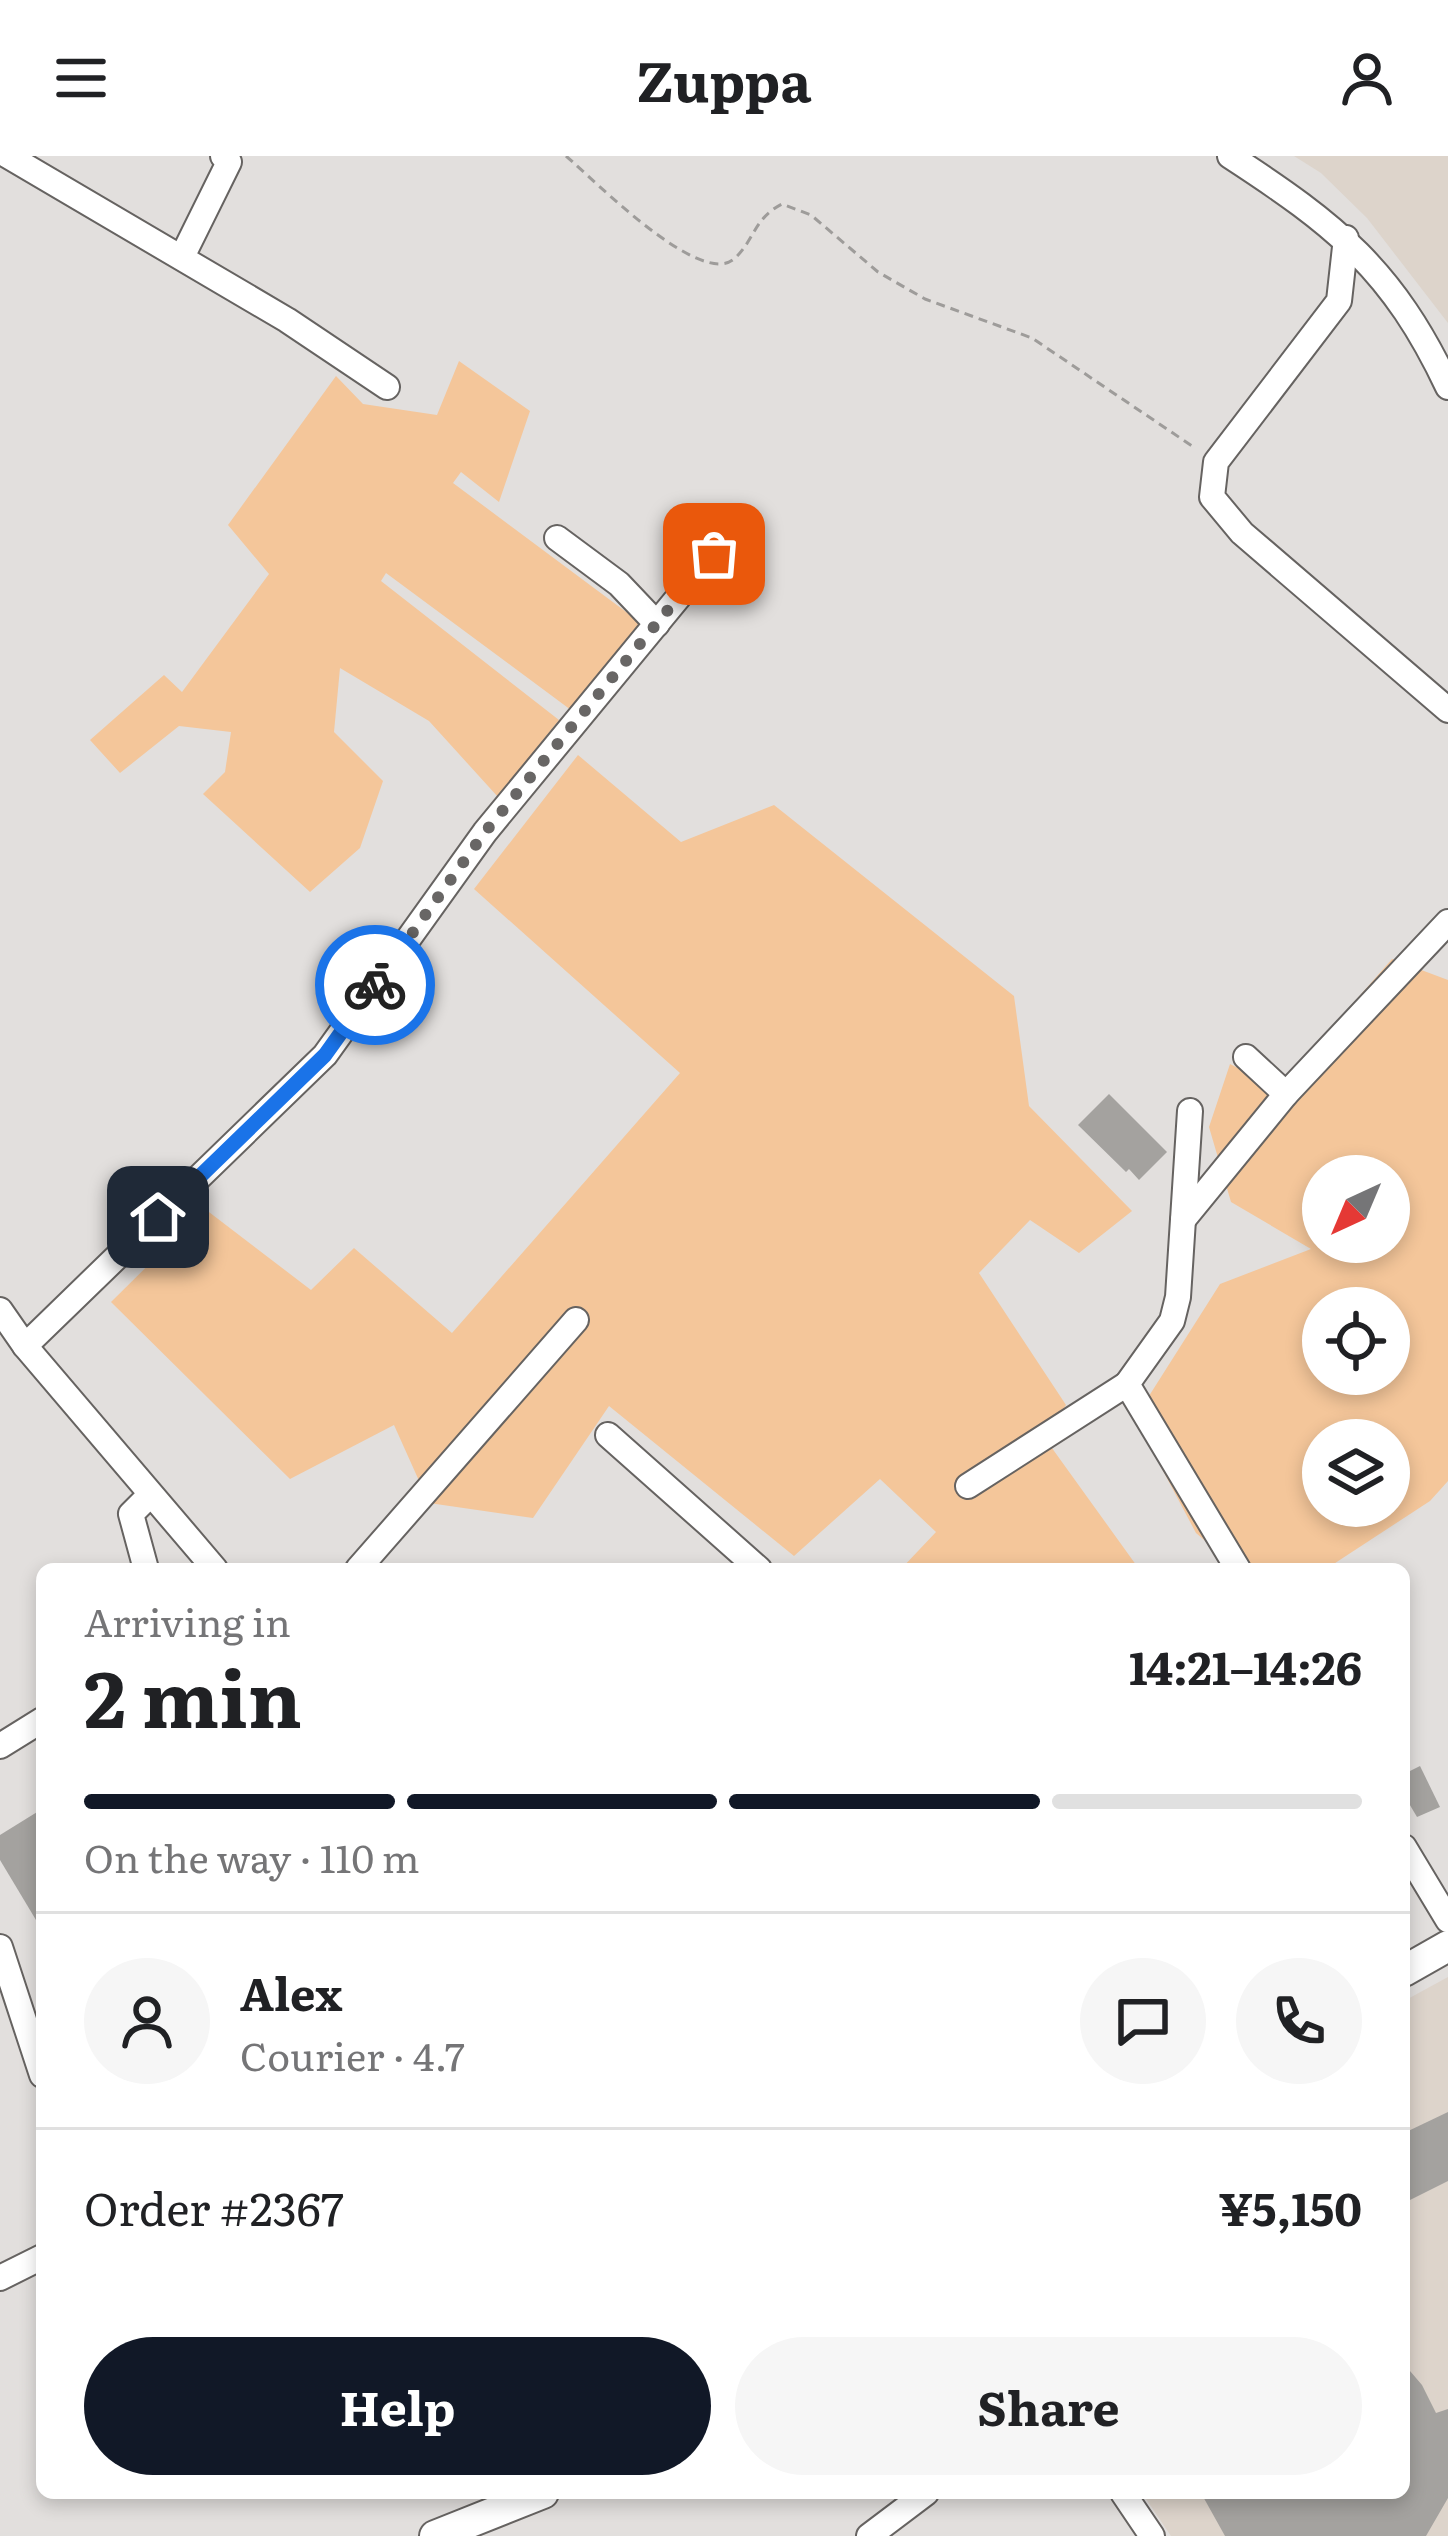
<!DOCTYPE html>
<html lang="en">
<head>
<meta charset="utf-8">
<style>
  :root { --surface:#fff; --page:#f6f6f6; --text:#202124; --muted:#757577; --line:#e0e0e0; --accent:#111827 }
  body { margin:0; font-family:Literata,serif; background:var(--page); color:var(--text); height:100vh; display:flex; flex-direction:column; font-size:45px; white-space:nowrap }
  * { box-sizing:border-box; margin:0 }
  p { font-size:39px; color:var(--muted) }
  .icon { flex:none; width:66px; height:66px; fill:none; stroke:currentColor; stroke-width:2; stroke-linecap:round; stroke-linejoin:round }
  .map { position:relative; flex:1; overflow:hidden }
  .side { position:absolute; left:36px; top:1407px; width:1374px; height:936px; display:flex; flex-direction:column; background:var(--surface); border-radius:18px; box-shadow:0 6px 18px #0003 }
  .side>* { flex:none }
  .needle { width:78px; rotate:224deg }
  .buttons { position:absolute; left:1302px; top:999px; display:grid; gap:24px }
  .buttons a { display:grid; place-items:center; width:108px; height:108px; border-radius:50%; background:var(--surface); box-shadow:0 6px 18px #0003; font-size:60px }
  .pin { position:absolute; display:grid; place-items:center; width:102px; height:102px; color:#fff; margin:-51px; border-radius:24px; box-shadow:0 6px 18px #0006 }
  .courier { position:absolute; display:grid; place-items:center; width:120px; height:120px; margin:-60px; border:9px solid #1a73e8; border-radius:50%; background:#fff; color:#222; box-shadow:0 3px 15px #0007 }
  .summary em { font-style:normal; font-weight:700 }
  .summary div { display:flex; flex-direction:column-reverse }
  .summary { display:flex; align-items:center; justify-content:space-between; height:204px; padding:0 48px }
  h1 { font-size:78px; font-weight:700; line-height:90px }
  .bar { display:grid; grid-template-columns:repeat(4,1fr); gap:18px 12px; align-content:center; height:144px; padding:0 48px }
  .bar i { height:15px; border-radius:9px; background:var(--line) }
  .bar .current { background:var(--accent) }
  .bar p { grid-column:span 4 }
  .line { display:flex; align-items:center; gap:30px; padding:0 48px; border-top:3px solid var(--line) }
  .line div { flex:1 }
  .round { display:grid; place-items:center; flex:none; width:126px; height:126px; border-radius:63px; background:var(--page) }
  .cta { display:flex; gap:24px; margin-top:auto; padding:24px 48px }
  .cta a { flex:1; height:138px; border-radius:72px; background:var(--accent); color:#fff; font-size:48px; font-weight:700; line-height:138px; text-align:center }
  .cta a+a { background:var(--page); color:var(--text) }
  header { display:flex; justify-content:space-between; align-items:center; height:156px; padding:0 48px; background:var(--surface); font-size:54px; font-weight:700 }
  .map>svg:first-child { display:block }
</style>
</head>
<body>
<header><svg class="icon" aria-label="menu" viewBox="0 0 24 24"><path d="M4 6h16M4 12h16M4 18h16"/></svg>Zuppa<svg class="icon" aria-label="person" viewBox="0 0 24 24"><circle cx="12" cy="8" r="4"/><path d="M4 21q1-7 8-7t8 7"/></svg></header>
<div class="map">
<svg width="1448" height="2380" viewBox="0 0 1448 2380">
  <rect width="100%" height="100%" fill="#e2dfdd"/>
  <g fill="#ddd4cb">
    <path d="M1294,0H1448V167L1367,62L1321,17Z"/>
    <path d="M1448,1821V2380H1171L1142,2337H1404V1845Z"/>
  </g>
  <g fill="#f4c69a" fill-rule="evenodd">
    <path d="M459,205L530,255L499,346L461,316L453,327L641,467L575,557L386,417L381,425L559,564L498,641L429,565L340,512L334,576L383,625L360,692L310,736L203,638L225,616L231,576L179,570L120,617L90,584L164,519L182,536L269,418L228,369L336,220L363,248L437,259Z"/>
    <path d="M578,599L681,686L774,649L1014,840L1029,950L1132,1055L1079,1097L1030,1064L979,1117L1066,1249L1044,1281L1139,1413H901L936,1376L880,1323L794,1400L609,1250L533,1362L429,1347L394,1269L290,1323L111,1146L205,1053L311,1134L354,1092L452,1177L680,917L474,733Z"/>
    <path d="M1392,803L1448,824V1325L1430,1345L1326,1413H1238L1196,1377L1135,1262L1220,1128L1311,1093L1231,1046L1209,971L1230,908L1286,937L1313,925L1341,861ZM1323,1020H1389V1086H1323ZM1323,1152H1389V1218H1323ZM1323,1284H1389V1350H1323Z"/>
  </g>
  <g fill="#a4a29f">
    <path d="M1109,938L1167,996L1139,1024L1129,1013L1126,1016L1078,969Z"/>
    <path d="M1420,1610L1440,1651L1417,1661L1404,1639V1618Z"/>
    <path d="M42,1653V1774L0,1704V1679Z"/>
    <path d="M1448,1956V2025L1404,2047V1977Z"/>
    <path d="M1404,2208L1422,2229L1436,2257L1448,2253V2342L1426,2380H1225L1201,2337H1404Z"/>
  </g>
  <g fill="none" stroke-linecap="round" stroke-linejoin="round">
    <g stroke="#666361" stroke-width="28">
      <g id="minor">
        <path d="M8,0L287,164L387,231"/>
        <path d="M1230,0C1336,69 1393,114 1448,231"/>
        <path d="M1346,82L1339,145L1216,306L1212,341L1242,377L1448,554"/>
        <path d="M182,101L229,6L223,0"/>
        <path d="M557,382L619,428L657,468"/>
        <path d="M1246,901L1286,938"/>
        <path d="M1190,955L1178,1141L1172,1165L1127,1228L1238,1413"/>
        <path d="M1183,1064L1286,938L1448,766"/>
        <path d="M0,1154L25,1190L215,1413"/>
        <path d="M25,1190L325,899L485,676L714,398"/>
        <path d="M608,1279L759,1413"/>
        <path d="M968,1330L1127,1228"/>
        <path d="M146,1413L131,1358L150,1339"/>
        <path d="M358,1413L576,1164"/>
        <path d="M0,1590L42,1564"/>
        <path d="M1404,1691L1448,1764"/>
        <path d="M0,1791L42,1919"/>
        <path d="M0,2122L42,2101"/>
        <path d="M1123,2337L1152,2380"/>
        <path d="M869,2380L926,2337"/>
      </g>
    </g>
    <g stroke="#666361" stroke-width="34">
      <g id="major">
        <path d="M1404,1815L1448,1790"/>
        <path d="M435,2380L543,2337"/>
      </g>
    </g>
    <path stroke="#9e9c9a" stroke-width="3" stroke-dasharray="9 6" stroke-linecap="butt" d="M566,0C594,24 700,132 734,103C755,84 753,63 782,48L811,59L878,116L925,143L1032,182L1195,292"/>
    <use href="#minor" stroke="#fff" stroke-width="24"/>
    <use href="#major" stroke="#fff" stroke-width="30"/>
  </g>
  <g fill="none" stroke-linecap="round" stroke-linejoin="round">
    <path stroke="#686665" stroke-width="12" stroke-dasharray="0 21.6" d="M375,829L485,676L714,398"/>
    <path stroke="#1a73e8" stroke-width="15" d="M158,1061L325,899L375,829"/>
  </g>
</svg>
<div class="buttons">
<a><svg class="needle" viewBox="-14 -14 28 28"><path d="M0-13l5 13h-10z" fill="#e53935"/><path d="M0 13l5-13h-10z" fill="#757577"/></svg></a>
<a><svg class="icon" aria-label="locate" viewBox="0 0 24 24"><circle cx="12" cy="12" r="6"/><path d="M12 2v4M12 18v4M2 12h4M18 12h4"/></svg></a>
<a><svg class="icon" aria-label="layers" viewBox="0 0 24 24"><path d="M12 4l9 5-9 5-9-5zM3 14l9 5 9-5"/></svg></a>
</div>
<div class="pin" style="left:714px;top:398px;background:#ea580c"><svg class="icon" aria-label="bag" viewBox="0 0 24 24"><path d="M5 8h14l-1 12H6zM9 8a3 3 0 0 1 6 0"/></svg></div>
<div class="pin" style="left:158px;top:1061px;background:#1f2937"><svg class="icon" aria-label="home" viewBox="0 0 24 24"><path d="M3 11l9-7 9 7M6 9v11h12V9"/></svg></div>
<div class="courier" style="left:375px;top:829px"><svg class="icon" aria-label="bike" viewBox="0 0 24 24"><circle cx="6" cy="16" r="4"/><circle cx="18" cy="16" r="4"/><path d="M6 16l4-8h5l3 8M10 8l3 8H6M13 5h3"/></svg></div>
<section class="side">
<div class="summary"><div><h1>2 min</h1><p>Arriving in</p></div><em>14:21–14:26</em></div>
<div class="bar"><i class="current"></i><i class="current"></i><i class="current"></i><i></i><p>On the way · 110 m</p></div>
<div class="line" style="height:216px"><a class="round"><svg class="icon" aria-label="person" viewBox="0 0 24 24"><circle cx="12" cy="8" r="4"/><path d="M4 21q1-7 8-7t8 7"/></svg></a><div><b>Alex</b><p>Courier · 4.7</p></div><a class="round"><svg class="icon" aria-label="chat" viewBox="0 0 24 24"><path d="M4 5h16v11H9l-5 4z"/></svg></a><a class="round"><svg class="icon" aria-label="phone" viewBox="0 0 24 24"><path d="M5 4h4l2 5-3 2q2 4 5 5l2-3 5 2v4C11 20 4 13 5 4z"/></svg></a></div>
<div class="line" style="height:156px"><div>Order #2367</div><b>¥5,150</b></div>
<div class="cta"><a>Help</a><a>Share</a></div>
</section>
</div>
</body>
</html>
